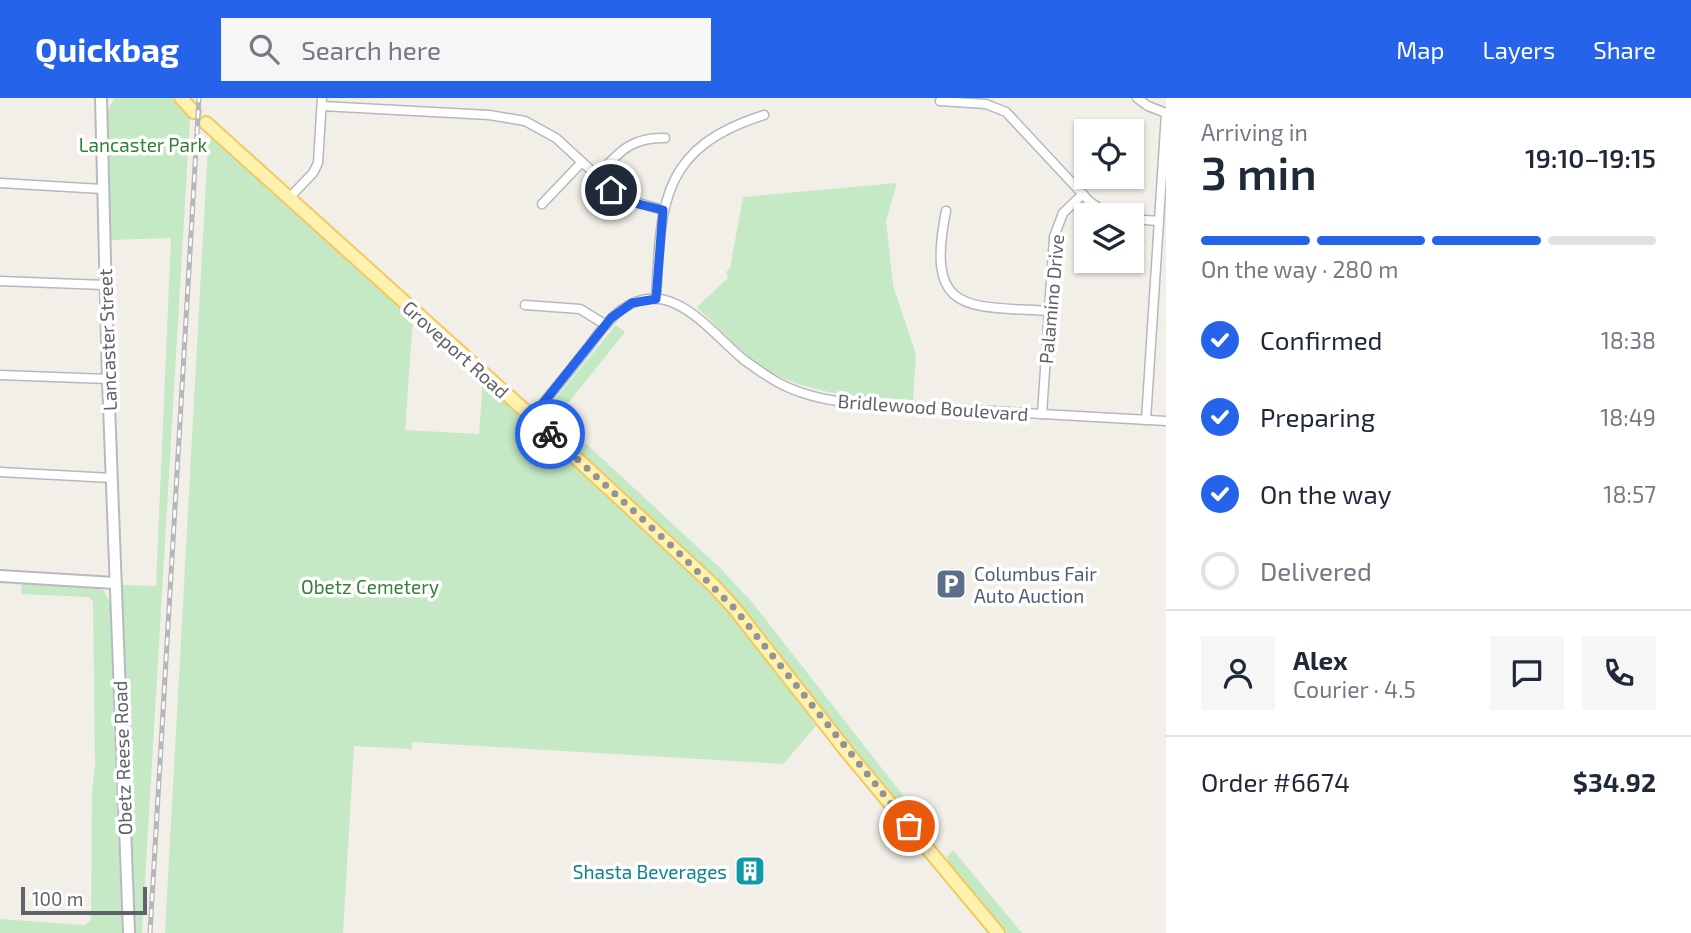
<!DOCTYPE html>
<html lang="en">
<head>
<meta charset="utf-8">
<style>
  :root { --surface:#fff; --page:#f6f6f7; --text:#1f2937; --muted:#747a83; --line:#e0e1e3; --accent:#2563eb }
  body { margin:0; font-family:"Exo 2",sans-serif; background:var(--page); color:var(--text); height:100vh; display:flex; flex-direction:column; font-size:26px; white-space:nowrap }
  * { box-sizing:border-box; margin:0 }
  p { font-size:23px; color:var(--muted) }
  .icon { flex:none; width:38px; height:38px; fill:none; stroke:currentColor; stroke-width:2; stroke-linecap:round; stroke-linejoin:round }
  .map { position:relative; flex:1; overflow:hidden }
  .drawer { display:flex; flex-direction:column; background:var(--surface); width:525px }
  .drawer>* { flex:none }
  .buttons { position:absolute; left:1074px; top:21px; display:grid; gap:14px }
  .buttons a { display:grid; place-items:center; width:70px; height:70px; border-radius:0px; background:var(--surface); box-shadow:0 2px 5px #0004; font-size:35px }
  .scale { position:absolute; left:21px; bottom:18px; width:126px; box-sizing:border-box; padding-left:7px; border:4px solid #5f6368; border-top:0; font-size:19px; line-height:24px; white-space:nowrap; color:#5f6368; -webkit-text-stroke:5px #fff; paint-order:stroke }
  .pin { position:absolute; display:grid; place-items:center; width:60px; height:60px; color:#fff; margin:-30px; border:4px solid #fff; border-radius:50%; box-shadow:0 2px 7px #0007 }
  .courier { position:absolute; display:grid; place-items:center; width:70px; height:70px; margin:-35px; border:5px solid #2563eb; border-radius:50%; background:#fff; color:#222; box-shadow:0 2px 9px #0007 }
  .headline em { font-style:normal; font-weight:600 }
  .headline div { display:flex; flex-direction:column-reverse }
  .headline { display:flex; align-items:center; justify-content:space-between; height:119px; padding:0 35px }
  h1 { font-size:46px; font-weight:600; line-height:52px }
  .bar { display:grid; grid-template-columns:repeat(4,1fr); gap:10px 7px; align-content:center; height:84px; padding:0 35px }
  .bar i { height:9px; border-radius:5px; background:var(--line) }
  .bar .selected { background:var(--accent) }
  .bar p { grid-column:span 4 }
  .line { display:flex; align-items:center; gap:18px; padding:0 35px; border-top:2px solid var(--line) }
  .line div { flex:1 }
  .round { display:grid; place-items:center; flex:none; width:74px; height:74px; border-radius:0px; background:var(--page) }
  ol { padding:0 35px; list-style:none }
  li { display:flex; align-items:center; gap:21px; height:77px }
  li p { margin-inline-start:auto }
  li .icon { padding:7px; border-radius:50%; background:var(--accent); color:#fff; stroke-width:4 }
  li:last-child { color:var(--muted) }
  li i { width:38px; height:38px; border:4px solid var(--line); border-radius:50% }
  header { display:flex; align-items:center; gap:42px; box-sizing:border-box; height:98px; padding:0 35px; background:var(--accent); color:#fff }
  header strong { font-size:33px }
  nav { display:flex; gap:38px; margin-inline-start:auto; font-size:24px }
  .search { width:490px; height:63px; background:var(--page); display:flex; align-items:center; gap:18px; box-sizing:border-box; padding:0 24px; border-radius:0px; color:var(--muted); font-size:26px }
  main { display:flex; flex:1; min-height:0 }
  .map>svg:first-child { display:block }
</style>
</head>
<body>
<header>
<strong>Quickbag</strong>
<div class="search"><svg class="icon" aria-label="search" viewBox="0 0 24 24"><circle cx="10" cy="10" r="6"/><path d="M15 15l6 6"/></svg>Search here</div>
<nav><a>Map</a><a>Layers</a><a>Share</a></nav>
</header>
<main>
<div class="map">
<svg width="1166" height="835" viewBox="0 0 1166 835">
  <rect width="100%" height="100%" fill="#f1efe8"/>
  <g fill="#c5e8c5">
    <path d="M114,0H172L190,20L142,835H135L119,487L156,488L171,140L108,142V13Z"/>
    <path d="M213,38L413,220L405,332L479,336L483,283L707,488L756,544L816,628L783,666L412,644V651L354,648L343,835H165L208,46Z"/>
    <path d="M897,85L886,123L893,187L916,256L913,302C856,298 799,298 752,261C732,245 715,226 697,209L728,180L726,174L730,170L743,99Z"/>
    <path d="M616,227L625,234L565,309L566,327L719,469L751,503L934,737L931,739L924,736L721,488L548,322L547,311Z"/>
    <path d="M22,483L97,489L104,493L110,504L122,835H0V821L85,827L91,822L92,693L95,668L93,503L88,499L21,496Z"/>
    <path d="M953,752L1022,835H1007L948,765L947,759Z"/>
  </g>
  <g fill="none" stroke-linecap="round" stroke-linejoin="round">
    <g stroke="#b5b8bc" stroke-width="11">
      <g id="street">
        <path d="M1137,0L1148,8L1166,15"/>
        <path d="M940,3L986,6L1006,14L1089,103L1103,113L1112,117"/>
        <path d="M322,8L489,17L525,23L556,40L621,100L663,112"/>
        <path d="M597,78C619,54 631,39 665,40"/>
        <path d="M0,85L102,91"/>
        <path d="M289,100L313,75L318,65L322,0"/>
        <path d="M542,106L582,64"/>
        <path d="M946,113C925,217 967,208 1049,213"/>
        <path d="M1132,121L1159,123"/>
        <path d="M0,183L105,187"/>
        <path d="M656,201C661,105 660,50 764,17"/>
        <path d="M525,207L580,211L606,227"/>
        <path d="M0,277L108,281"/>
        <path d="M1042,316L1054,139L1063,115L1083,96"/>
        <path d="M532,319C550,297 568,275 586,252C597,238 607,222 621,212C670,176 709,233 743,261C754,269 766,278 779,285C801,297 825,302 851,305L1166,323"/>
        <path d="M1146,322L1166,15"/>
        <path d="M0,374L112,380"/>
      </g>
    </g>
    <g stroke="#b6babf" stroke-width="14">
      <g id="secondary">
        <path d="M101,0L108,281L129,835"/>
        <path d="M0,478L115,485"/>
      </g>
    </g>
    <g stroke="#f2c960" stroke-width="16">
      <g id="primary">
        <path d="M181,0L194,14"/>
        <path d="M206,25L532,319L713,487L735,511L848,655L998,835"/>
      </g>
    </g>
    <use href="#street" stroke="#fff" stroke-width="8"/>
    <use href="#secondary" stroke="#fff" stroke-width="10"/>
    <use href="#primary" stroke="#fff2af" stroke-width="12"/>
    <g stroke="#b6b7b8" stroke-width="5">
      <path id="rail" d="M150,835L199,0"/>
    </g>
    <use href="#rail" stroke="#fff" stroke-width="2.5" stroke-dasharray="8" stroke-linecap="butt"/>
  </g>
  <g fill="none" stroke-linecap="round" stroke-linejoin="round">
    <path stroke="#929495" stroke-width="7" stroke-dasharray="0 12.6" d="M550,336L676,452L735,511L909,728"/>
    <path stroke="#2563eb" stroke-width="9" d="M550,336L532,319L611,220L632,205L656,201L663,112L626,103L611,92"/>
  </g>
  <defs>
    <g id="parking-square" transform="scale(1.575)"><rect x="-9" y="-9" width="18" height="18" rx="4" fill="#5c6f8a" stroke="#fff"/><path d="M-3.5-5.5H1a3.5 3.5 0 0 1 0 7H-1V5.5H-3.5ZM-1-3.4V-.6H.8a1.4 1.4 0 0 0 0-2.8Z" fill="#fff"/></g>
    <g id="building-square" transform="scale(1.575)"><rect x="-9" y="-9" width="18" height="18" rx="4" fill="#0f9aa8" stroke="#fff"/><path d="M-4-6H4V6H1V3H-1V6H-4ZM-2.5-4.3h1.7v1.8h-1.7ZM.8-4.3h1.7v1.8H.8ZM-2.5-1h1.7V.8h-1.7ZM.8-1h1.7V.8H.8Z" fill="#fff"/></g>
  </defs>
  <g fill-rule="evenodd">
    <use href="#parking-square" x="951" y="486"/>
    <use href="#building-square" x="750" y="773"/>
  </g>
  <g text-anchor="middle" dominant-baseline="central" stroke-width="7" stroke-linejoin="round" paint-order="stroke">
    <g font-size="19" fill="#348238" stroke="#fff">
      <text x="143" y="46">Lancaster Park</text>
      <text x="370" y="488">Obetz Cemetery</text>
    </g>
    <g font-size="19" fill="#5f6368" stroke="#fff">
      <text transform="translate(1051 201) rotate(-85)">Palamino Drive</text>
      <text transform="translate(107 242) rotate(-92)">Lancaster Street</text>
      <text transform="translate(456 251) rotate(42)">Groveport Road</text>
      <text transform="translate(933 309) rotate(4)">Bridlewood Boulevard</text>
      <text transform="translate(122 660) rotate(-92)">Obetz Reese Road</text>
    </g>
    <g font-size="19" fill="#4e5e75" stroke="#fff" text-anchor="start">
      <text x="974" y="475">Columbus Fair<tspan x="974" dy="22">Auto Auction</tspan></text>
    </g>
    <g font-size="19" fill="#0d838f" stroke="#fff" text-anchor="end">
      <text x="727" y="773">Shasta Beverages</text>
    </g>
  </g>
</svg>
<div class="buttons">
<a><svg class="icon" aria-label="locate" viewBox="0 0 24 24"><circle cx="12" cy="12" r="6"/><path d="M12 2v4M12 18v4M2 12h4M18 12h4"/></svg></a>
<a><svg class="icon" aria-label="layers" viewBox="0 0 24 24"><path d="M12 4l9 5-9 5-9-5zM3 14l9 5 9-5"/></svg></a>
</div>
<div class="scale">100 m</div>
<div class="pin" style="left:909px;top:728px;background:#ea580c"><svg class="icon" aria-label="bag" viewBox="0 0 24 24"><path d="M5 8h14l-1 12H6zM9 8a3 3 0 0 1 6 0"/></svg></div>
<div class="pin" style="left:611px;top:92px;background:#1f2937"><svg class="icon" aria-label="home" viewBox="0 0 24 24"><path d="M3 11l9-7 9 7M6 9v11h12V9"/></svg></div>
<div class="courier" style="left:550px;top:336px"><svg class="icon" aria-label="bike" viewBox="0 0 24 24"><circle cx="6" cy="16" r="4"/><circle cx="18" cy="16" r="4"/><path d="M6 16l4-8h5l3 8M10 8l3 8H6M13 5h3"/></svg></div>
</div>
<section class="drawer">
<div class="headline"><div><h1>3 min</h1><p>Arriving in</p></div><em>19:10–19:15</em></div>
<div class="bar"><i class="selected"></i><i class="selected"></i><i class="selected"></i><i></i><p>On the way · 280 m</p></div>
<ol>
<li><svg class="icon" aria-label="check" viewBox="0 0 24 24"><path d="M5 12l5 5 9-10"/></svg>Confirmed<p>18:38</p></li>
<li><svg class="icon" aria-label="check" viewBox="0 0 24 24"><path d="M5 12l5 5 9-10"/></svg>Preparing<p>18:49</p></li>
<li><svg class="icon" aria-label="check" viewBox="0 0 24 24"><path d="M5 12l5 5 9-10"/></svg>On the way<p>18:57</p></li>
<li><i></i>Delivered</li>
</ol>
<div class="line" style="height:126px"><a class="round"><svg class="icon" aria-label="person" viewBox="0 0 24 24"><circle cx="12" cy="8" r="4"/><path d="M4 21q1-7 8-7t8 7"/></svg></a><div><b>Alex</b><p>Courier · 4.5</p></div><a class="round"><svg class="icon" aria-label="chat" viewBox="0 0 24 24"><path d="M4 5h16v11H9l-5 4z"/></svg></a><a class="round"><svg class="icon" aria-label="phone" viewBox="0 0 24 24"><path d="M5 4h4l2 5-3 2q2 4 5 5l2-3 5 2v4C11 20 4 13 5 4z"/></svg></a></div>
<div class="line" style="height:91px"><div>Order #6674</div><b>$34.92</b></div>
</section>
</main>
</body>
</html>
